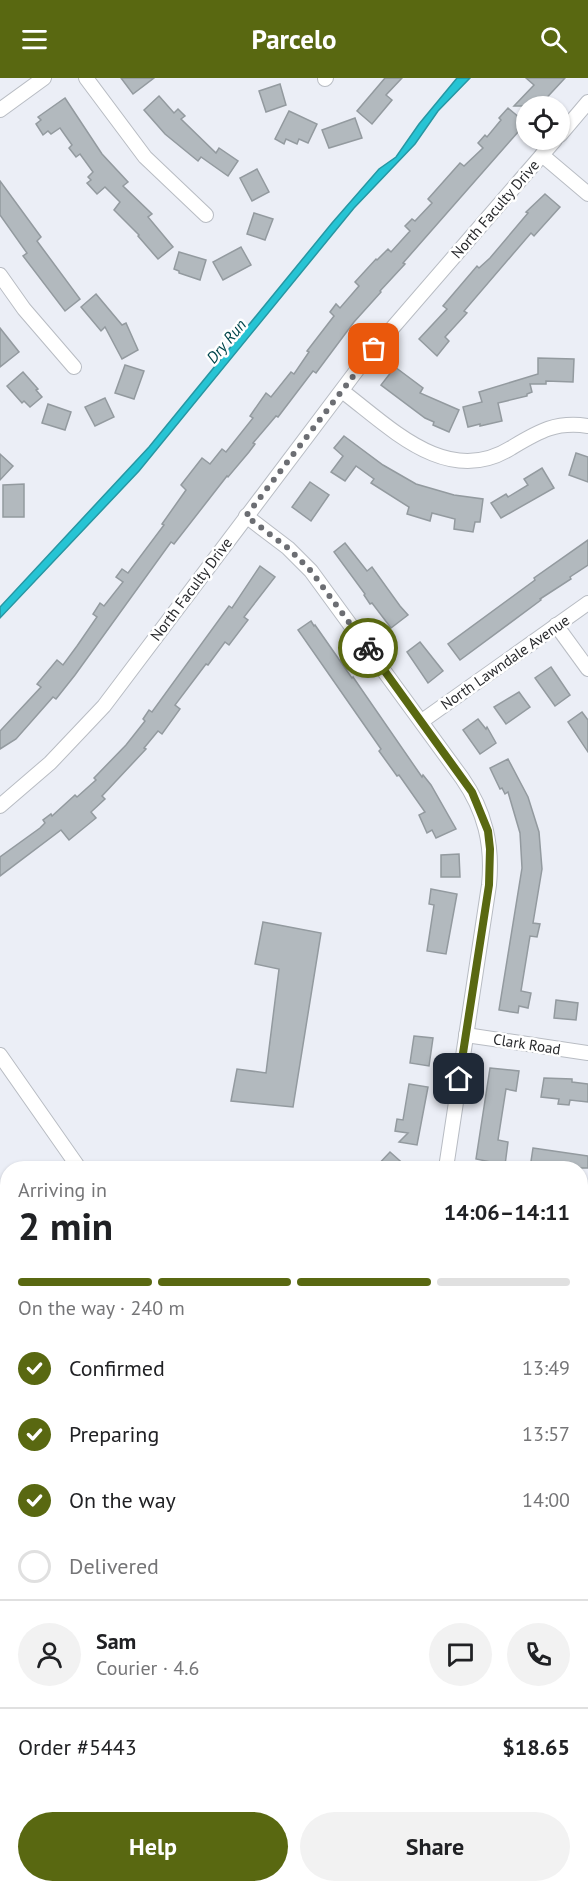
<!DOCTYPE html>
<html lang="en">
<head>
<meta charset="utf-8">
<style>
  :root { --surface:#fff; --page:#f2f2f2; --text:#202124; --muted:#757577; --line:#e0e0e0; --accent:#596811 }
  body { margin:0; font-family:"PT Sans",sans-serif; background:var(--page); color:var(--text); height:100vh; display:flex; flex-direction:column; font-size:22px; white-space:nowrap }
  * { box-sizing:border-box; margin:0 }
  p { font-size:20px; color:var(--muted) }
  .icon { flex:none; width:33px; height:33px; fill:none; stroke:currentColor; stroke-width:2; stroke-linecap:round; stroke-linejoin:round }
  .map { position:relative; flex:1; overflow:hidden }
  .sheet { position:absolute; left:0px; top:1083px; width:588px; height:732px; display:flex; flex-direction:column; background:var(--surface); border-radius:24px 24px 0 0; box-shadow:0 2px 4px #0004 }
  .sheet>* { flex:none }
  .controls { position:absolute; left:516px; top:18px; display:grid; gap:12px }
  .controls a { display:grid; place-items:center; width:54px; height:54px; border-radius:50%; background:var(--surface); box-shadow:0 2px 4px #0004; font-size:30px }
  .pin { position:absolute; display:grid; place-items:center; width:51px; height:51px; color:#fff; margin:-26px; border-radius:12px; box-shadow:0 3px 9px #0006 }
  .courier { position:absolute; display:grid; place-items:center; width:60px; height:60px; margin:-30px; border:4px solid #596811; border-radius:50%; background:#fff; color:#222; box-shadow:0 2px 8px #0007 }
  .overview em { font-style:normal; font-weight:800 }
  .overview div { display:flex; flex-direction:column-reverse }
  .overview { display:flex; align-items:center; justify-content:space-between; height:102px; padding:0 18px }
  h1 { font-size:39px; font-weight:800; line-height:45px }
  .bar { display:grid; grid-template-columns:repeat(4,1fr); gap:9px 6px; align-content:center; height:72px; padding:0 18px }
  .bar i { height:8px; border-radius:4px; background:var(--line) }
  .bar .active { background:var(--accent) }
  .bar p { grid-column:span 4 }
  .line { display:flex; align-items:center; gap:15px; padding:0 18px; border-top:2px solid var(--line) }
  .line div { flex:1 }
  .round { display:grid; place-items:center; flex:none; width:63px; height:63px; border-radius:32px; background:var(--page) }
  ol { padding:0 18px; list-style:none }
  li { display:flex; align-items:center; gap:18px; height:66px }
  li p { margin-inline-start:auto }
  li .icon { padding:6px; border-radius:50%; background:var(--accent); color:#fff; stroke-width:4 }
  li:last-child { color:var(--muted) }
  li i { width:33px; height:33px; border:3px solid var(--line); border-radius:50% }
  .action { display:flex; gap:12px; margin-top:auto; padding:12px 18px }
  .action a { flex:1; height:69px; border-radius:36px; background:var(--accent); color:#fff; font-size:24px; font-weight:800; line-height:69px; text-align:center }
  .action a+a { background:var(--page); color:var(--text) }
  header { display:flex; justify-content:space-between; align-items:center; height:78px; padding:0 18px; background:var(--accent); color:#fff; font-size:27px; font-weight:800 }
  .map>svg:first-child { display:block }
</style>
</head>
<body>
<header><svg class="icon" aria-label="menu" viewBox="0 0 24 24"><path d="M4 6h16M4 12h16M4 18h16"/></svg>Parcelo<svg class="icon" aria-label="search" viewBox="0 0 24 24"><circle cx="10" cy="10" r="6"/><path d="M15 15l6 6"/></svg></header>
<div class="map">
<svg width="588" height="1815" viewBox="0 0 588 1815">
  <rect width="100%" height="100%" fill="#ebeef6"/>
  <path fill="#26c4d4" stroke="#2796a2" stroke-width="1.5" d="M457,0H470L438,33L415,66L354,130L139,393L0,540V529L149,369L332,145L379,91L396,79L419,46Z"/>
  <g fill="#b2b9be" stroke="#939a9f" stroke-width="1.5">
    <path d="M121,0H154L133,16Z"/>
    <path d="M385,0H402L386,17L392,22L372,46L357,33Z"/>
    <path d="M526,0H565L539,28H514L534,7Z"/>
    <path d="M280,6L286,27L266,34L259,13Z"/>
    <path d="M159,18L174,35L178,31L185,38L181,41L216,75L219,70L238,83L228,98L201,79L198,83L165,56L144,32Z"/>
    <path d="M65,20L102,76L128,104L123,108L152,136L148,139L173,169L158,181L138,158L139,157L114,132L120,124L105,109L97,116L87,105L91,102L88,99L93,94L80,76L76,79L69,70L72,67L60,50L51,56L48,53L43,57L36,46L41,42L38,39Z"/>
    <path d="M508,30L526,45L403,185L405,186L380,213L381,214L354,244L316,295L313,293L278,339L276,338L253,365L255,366L249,374L228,399L227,398L174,466L171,464L75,597L56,621L53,619L16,661L0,671V653L41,609L37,606L57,582L63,587L77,568L97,539L93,536L100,525L104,528L123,504L116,499L122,491L128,495L164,447L162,446L186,412L181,407L202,380L210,386L222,371L226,374L253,340L250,338L266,315L271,319L291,294L294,296L309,274L307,273L334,238L330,234L336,226L340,230L359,208L355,204L376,181L377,182L388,171L391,174L410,153L405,148L412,141L415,143L432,125L428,121L460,85L464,88L483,70L478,65L485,57L487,59L501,42L499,40Z"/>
    <path d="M289,33L317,46L308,65L299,61L297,66L286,61L284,66L275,61Z"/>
    <path d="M355,40L362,60L329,70L322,52Z"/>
    <path d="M257,91L269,114L252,123L240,100Z"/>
    <path d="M0,103L41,159L37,163L80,221L65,233L23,178L27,175L0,137Z"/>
    <path d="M545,116L560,129L534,158L531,155L464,233L467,235L445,259L449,263L437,278L419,261L447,231L443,228L477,188L479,190L490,180L528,135L526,134Z"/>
    <path d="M254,135L273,141L265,162L247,156Z"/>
    <path d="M241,169L251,187L223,202L213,184Z"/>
    <path d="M179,174L206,182L200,202L179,195V193L174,191Z"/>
    <path d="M96,216L122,247L126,245L138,272L122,281L105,249L101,253L81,229Z"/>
    <path d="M0,250L19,274L0,289Z"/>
    <path d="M538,280L574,281L573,304L546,303V306H530L532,314L527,316V318L498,325L502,343L480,348V346L468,349L463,329L482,324L479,314L538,296Z"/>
    <path d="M125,287L144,293L134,321L115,315Z"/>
    <path d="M395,289L423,310L420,315L459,332L449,354L433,347L434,344L425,340L381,307Z"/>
    <path d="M23,294L38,311L36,312L42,319L30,329L24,323L22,325L7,308Z"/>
    <path d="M105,320L114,339L95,348L85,329Z"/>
    <path d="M48,326L71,334L65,352L42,345Z"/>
    <path d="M344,358L383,387L416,406L454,417L483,421L480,444H475L473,454L454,451L455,441L432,435L430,443L407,436L409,429L371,405L374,401L356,388L345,403L331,394L343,378L334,370Z"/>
    <path d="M576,375L588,379V404L569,397Z"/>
    <path d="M0,376L13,388L0,402Z"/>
    <path d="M542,390L554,410L501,440L491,425L506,416L508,419L528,407L524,401Z"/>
    <path d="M310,404L329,417L311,443L292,429Z"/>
    <path d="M24,406V439H3V407Z"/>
    <path d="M588,462V487L570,499L571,501L540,521L541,522L460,582L448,566L535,502L534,500Z"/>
    <path d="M345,465L367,493L372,489L400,528L408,537L391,550L372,525L370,526L364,517L365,516L334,474Z"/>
    <path d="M260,488L275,499L244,539L248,542L229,567L225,564L208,587L206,586L175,627L180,631L162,656L158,653L144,670L146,671L102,718L105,721L91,734L96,740L69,762L61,752L0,798V779L40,750L45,745L43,742L51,736L52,738L75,717L77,719L96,702L94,700L126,667L145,643L143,641L149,632L152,634L229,528L232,530Z"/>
    <path d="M311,543L314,548L315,547L352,600L353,599L422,699L423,697L431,707L456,751L436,760L432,752L427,755L419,737L425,734L399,697L397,698L379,673L381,671L298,552Z"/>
    <path d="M420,564L443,593L428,605L407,574Z"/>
    <path d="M551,589L570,617L555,628L535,600Z"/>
    <path d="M519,614L530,629L506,646L494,629Z"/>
    <path d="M582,634L588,642V674L568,644Z"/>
    <path d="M478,641L486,651L487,649L496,665L480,676L463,652Z"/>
    <path d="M508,681L528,719L539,754L542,791L533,845L540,846L537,859L530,858L521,913L531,915L528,930L519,928L518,935L499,932L522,790L520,755L508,714L505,716L502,710L500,711L490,690Z"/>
    <path d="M459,776L460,799H441V777Z"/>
    <path d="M431,811L457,816L446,876L427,873L434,827L429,826Z"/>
    <path d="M263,844L321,855L293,1029L231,1023L237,991L266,995L279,891L255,886Z"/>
    <path d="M556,922L578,925L576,942L554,940Z"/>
    <path d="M414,958L433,960L429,988L410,985Z"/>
    <path d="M490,990L519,993L516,1013L506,1011L498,1062L508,1064L505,1087L476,1081Z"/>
    <path d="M544,1000L572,1001V1004L588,1006V1024L570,1022L569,1027L558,1026L559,1021L541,1019Z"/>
    <path d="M409,1006L428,1009L417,1067L399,1064L408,1055L395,1053L397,1041L403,1042Z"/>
    <path d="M533,1070L588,1078V1090H530Z"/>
    <path d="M390,1074L408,1090H375Z"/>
  </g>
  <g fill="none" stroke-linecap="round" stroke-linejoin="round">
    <g stroke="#b8bcc3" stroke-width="16">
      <g id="minor">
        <path d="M86,0L145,79L206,137"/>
        <path d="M325,1L326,0"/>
        <path d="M0,32L44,0"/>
        <path d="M560,57L588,24"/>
        <path d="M542,77L588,116"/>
        <path d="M0,197L24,231L74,289"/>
        <path d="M342,313C390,349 447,410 511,370C538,354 555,343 588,348"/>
        <path d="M246,438L288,470L311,493L462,700C485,733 493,767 489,807L446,1090"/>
        <path d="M556,547L588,591"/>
        <path d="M422,643L588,525"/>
        <path d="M0,728L50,685L104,628L363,284L555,62"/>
        <path d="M466,957L588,975"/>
        <path d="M0,977L79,1090"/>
        <path d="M580,1138L588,1139"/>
        <path d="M0,1265L8,1260"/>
        <path d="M580,1300L588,1301"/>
        <path d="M0,1474L8,1468"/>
        <path d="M580,1521L588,1472"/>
        <path d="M580,1782L588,1792"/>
        <path d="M26,1815L28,1808"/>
      </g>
    </g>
    <use href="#minor" stroke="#fff" stroke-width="14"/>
  </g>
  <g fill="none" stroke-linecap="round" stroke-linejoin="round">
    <path stroke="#6c6e73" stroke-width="6" stroke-dasharray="0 10.8" d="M368,570L311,493L288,470L246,438L374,271"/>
    <path stroke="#596811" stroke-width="8" d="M368,570L472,714L488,753L490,771L489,807L459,1001"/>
  </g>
  <g text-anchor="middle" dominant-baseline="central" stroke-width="5" stroke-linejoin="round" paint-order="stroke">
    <g font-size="15" fill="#28292c" stroke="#fff">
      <text transform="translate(495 131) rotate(-49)">North Faculty Drive</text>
      <text transform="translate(191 511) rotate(-53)">North Faculty Drive</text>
      <text transform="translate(505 584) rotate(-35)">North Lawndale Avenue</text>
      <text transform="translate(527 966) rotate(9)">Clark Road</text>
    </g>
    <g font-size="16" font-style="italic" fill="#01464c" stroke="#fff">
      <text transform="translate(226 263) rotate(-50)">Dry Run</text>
    </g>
  </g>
</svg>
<div class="controls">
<a><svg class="icon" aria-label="locate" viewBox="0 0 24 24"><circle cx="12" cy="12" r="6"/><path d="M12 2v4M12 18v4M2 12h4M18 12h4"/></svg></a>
</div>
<div class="pin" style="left:374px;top:271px;background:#ea580c"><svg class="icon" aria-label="bag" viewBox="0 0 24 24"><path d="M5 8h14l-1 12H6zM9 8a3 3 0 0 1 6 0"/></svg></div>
<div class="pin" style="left:459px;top:1001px;background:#1f2937"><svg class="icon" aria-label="home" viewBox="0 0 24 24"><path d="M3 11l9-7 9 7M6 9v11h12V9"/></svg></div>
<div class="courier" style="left:368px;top:570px"><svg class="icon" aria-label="bike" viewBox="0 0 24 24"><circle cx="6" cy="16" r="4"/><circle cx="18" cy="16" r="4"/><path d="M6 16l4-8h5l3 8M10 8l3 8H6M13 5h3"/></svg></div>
<section class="sheet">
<div class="overview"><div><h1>2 min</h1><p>Arriving in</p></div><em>14:06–14:11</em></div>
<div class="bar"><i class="active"></i><i class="active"></i><i class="active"></i><i></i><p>On the way · 240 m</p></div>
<ol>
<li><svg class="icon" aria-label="check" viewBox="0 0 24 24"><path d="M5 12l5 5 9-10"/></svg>Confirmed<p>13:49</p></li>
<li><svg class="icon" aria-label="check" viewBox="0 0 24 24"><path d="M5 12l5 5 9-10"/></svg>Preparing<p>13:57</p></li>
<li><svg class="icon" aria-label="check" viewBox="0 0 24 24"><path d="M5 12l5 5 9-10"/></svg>On the way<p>14:00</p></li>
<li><i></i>Delivered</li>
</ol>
<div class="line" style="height:108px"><a class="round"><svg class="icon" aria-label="person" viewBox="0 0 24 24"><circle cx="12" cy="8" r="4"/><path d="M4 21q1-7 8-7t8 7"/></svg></a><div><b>Sam</b><p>Courier · 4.6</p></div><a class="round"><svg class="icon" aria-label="chat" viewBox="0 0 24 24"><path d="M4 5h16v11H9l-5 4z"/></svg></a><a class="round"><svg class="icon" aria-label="phone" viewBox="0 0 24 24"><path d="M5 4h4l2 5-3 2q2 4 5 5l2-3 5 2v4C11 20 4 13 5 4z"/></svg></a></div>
<div class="line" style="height:78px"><div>Order #5443</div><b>$18.65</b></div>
<div class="action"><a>Help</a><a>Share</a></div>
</section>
</div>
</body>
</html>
